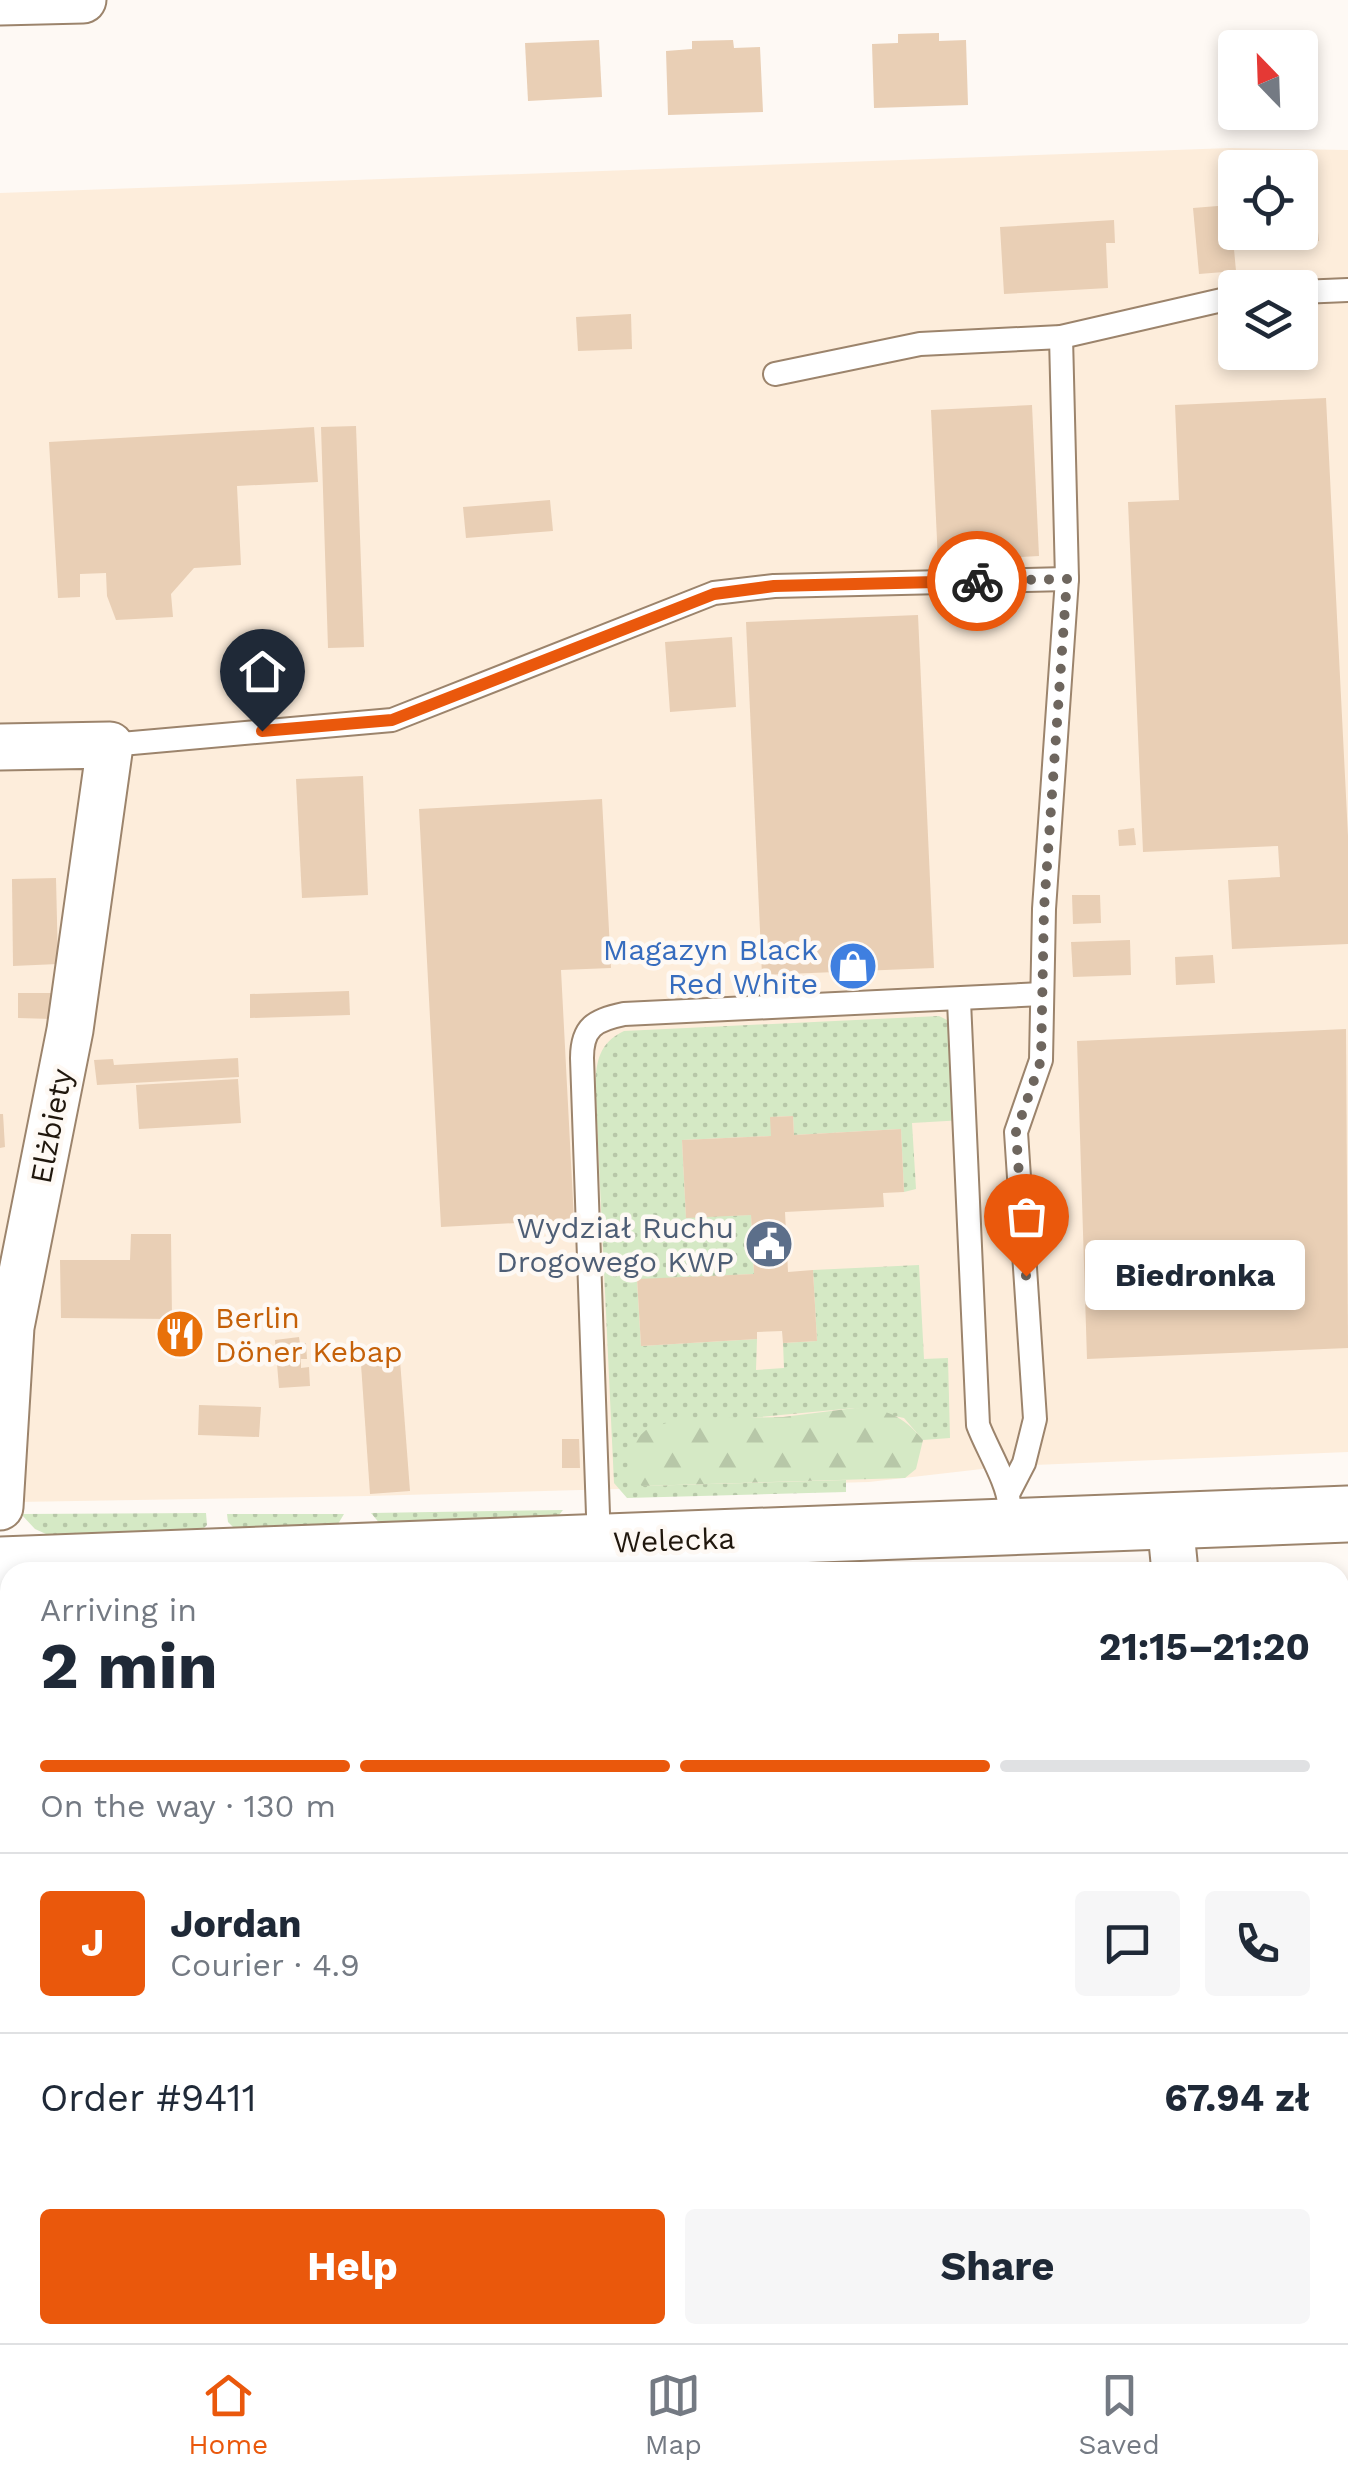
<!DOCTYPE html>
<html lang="en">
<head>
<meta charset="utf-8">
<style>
  :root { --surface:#fff; --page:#f6f6f7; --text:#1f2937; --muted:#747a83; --line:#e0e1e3; --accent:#ea580c }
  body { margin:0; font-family:"Work Sans",sans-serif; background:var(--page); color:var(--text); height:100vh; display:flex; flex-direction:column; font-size:38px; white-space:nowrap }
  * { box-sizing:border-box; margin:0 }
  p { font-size:32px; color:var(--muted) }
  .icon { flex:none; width:55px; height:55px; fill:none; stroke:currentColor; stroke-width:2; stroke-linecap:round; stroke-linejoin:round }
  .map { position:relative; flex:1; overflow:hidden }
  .sheet { position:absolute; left:0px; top:1562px; width:1350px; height:782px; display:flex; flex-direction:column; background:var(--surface); border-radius:30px 30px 0 0; box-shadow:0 5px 15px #0003 }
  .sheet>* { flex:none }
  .needle { width:65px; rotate:337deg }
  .fabs { position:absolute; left:1218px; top:30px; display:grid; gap:20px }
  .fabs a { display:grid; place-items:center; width:100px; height:100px; border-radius:10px; background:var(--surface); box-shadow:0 5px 15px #0003; font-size:50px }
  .pin { position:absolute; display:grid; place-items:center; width:85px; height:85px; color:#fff; margin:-102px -42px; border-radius:50% 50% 50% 0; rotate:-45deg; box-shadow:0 0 10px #0007 }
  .pin .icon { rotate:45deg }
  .courier { position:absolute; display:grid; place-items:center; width:100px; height:100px; margin:-50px; border:8px solid #ea580c; border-radius:50%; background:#fff; color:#222; box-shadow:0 2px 12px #0007 }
  .bubble { position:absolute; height:70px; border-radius:10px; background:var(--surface); box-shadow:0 5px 15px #0003; font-size:32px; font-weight:700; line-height:70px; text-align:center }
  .head em { font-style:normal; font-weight:700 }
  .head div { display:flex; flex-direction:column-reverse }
  .head { display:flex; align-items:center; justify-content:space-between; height:170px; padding:0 40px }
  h1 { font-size:65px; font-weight:700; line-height:75px }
  .bar { display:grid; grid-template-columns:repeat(4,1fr); gap:15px 10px; align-content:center; height:120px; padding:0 40px }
  .bar i { height:12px; border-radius:8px; background:var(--line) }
  .bar .selected { background:var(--accent) }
  .bar p { grid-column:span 4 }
  .line { display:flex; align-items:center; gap:25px; padding:0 40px; border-top:2px solid var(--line) }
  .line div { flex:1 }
  .round { display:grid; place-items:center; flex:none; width:105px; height:105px; border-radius:10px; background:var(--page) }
  .cta { display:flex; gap:20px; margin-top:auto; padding:20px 40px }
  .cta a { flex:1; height:115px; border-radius:10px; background:var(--accent); color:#fff; font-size:40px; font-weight:700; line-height:115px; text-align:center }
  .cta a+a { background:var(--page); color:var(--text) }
  .menu { display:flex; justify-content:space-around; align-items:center; height:140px; border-top:2px solid var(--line); background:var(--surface); font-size:28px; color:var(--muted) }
  .menu a { display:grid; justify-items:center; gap:5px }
  .menu .selected { color:var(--accent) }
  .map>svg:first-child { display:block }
</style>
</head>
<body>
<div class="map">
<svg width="1348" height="2343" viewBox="0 0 1348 2343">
  <defs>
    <pattern id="grass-dots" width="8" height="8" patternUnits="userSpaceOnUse" patternTransform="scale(2.5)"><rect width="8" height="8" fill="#d5e9c5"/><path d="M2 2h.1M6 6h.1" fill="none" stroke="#b7c7a8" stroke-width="1.8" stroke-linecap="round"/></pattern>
    <pattern id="forest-firs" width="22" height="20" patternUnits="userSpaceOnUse" patternTransform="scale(2.5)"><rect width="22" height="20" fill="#d5e9c5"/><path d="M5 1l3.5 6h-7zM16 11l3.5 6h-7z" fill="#b7c7a8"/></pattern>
  </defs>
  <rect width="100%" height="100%" fill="#fef9f4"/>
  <g fill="#fdeddb" fill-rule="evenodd">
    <path d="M1230,148L1348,150V1452L1008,1466L869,1482L369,1496L16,1502L0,1498V193ZM1235,168H1300V232H1235ZM1235,288H1300V352H1235Z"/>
    <path d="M0,2250L10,2335L14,2343H0Z"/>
  </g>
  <g fill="url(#grass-dots)">
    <path d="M939,1016L955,1024L964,1120L912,1123L916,1189L904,1192L901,1129L794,1135L793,1116L771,1117V1136L682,1140L686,1217L751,1215L754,1274L637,1280L641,1346L757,1339L756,1370L784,1368L783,1343L817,1341L813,1270L919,1265L924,1359L948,1358L950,1438L923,1440L904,1418L855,1408L729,1420L678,1419L642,1486L846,1480V1492L627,1498L614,1483L596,1101C595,1071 594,1045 624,1031Z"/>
    <path d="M563,1510L555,1520L381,1525L371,1513Z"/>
    <path d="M206,1513L207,1525L198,1534L57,1539L35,1529L21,1514Z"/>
    <path d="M227,1514H344L335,1529L237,1531L228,1522Z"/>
    <path d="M521,2335H909L910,2343H522Z"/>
  </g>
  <path fill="url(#forest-firs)" d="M855,1408C887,1409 902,1415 923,1440L916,1469L905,1478L642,1486L630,1476V1445L646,1430L678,1419L783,1417Z"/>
  <g fill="#e9cfb5">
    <path d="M939,33V41L966,40L968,105L874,108L872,44L898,43V34Z"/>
    <path d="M599,40L602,97L528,101L525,43Z"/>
    <path d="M733,40L734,48L760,47L763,112L668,115L666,51L692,49V41Z"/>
    <path d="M1230,205L1236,271L1199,274L1193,208Z"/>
    <path d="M1315,205L1319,241L1249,248L1247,232H1300V207Z"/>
    <path d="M1114,220L1115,243H1106L1108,288L1004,294L1000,227Z"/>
    <path d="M631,314L632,349L578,351L576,317Z"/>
    <path d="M1326,398L1348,836V944L1232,949L1228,880L1280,877L1278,846L1143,852L1128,502L1179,500L1175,405Z"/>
    <path d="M1032,405L1039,556L938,562L931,410Z"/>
    <path d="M356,426L364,647L328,648L321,427Z"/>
    <path d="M314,427L318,482L237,486L241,565L194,568L171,594L173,617L116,620L107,596L106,573L80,574V597L58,598L49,442Z"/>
    <path d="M550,500L553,531L466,538L463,507Z"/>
    <path d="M918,615L934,968L762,975L746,622Z"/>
    <path d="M732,637L736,707L670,712L665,642Z"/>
    <path d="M363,776L368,895L302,898L296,779Z"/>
    <path d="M602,799L611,968L561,970L574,1220L441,1227L419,809Z"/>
    <path d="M1134,828L1136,845L1119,846L1118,830Z"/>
    <path d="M56,878L58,964L13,966L12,879Z"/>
    <path d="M1072,895H1100L1101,923L1073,924Z"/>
    <path d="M1130,940L1131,975L1073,977L1071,942Z"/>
    <path d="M1213,955L1215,983L1176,985L1175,957Z"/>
    <path d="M349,991L350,1015L250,1018V994Z"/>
    <path d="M18,993H52V1019L18,1018Z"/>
    <path d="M1346,1029L1348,1348L1087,1359L1077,1041Z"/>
    <path d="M238,1058L239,1077L97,1085L94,1060L113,1059L114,1065Z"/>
    <path d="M238,1079L241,1123L139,1129L136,1085Z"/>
    <path d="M0,1114H3L5,1147L0,1148Z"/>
    <path d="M793,1116L794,1135L901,1129L904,1192L883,1193L884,1207L785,1212L788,1272L813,1270L817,1341L783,1343L782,1331L757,1332V1339L641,1346L637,1279L754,1274L751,1215L686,1218L682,1140L771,1136L770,1117Z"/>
    <path d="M131,1234H171L172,1319L61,1318L60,1260H130Z"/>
    <path d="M299,1337L300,1344L306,1343L307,1359H301V1368L309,1367L310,1386L279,1388L275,1340Z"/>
    <path d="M399,1347L410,1491L370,1494L360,1350Z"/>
    <path d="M199,1405L261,1407L259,1437L198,1435Z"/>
    <path d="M562,1439H579L580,1468H562Z"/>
    <path d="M1348,1884V1926L1340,1927V1885Z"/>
    <rect x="1340" y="2040" width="8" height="58"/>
    <path d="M1340,2168H1348V2223L1340,2224Z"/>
    <path d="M920,2335H955L956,2343H922Z"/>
    <path d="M1121,2335H1189L1190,2343H1122Z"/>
  </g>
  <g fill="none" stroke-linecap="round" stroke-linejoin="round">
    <g stroke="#9c846c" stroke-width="26">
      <g id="service">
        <path d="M1300,292L1348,290"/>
        <path d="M775,374L920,344L1061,337L1235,297"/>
        <path d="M110,745L392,720L714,593L774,586L1067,579"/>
        <path d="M959,1001L978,1425C986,1447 1009,1484 1009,1505"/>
        <path d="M1009,1492L1024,1463L1035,1419L1016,1132L1041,1060L1044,909L1067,579L1061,337"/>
        <path d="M599,1543L582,1058C582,1027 595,1020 624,1014L1042,994"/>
      </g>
    </g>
    <g stroke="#9c846c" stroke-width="49">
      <g id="minor">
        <path d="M0,2L83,0"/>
        <path d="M0,747L110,745L70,1030L11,1327L0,1507"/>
        <path d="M1170,1521L1175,1572"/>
        <path d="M1253,2335L1254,2343"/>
      </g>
    </g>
    <g stroke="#9c846c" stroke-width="59">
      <path id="primary" d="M0,1565L1348,1514"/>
    </g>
    <use href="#service" stroke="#fff" stroke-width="22"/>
    <use href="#minor" stroke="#fff" stroke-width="45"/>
    <use href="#primary" stroke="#fff" stroke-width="55"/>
  </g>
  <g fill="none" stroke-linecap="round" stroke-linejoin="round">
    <path stroke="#6e665e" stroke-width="10" stroke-dasharray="0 18" d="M977,581L1067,579L1044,909L1041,1060L1016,1132L1026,1276"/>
    <path stroke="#ea580c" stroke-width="12" d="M262,731L392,720L714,594L774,586L977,581"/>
  </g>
  <defs>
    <g id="shop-disc" transform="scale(2.5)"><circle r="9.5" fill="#3f7fe0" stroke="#fef9f4"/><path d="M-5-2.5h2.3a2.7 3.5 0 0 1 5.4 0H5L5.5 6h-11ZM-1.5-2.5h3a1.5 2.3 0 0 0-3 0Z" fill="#fff"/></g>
    <g id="civic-disc" transform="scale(2.5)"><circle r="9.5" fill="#5c6f8a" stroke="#fef9f4"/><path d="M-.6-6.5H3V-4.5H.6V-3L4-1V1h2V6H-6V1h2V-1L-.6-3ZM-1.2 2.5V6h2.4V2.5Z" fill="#fff"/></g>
    <g id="restaurant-disc" transform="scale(2.5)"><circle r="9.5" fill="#e8710a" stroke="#fef9f4"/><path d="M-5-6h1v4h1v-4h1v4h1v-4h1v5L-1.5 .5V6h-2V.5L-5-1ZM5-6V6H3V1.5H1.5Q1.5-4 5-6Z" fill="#fff"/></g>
  </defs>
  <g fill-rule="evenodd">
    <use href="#shop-disc" x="853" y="966"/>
    <use href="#civic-disc" x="769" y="1244"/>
    <use href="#restaurant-disc" x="180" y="1334"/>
  </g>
  <g text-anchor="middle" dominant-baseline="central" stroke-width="9" stroke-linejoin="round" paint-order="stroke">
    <g font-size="30" fill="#366cbe" stroke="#fef9f4" text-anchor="end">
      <text x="818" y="949">Magazyn Black<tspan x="818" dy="34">Red White</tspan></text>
    </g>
    <g font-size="30" fill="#20170d" stroke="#fef9f4">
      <text transform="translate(51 1126) rotate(-79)">Elżbiety</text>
      <text transform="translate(674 1540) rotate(-2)">Welecka</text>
    </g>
    <g font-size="30" fill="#4e5e75" stroke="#fef9f4" text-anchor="end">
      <text x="734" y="1227">Wydział Ruchu<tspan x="734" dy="34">Drogowego KWP</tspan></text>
    </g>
    <g font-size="30" fill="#c56008" stroke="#fef9f4" text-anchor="start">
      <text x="215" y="1317">Berlin<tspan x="215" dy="34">Döner Kebap</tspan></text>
    </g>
  </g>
</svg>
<div class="fabs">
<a><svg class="needle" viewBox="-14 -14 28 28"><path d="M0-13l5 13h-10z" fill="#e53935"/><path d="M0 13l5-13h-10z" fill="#747a83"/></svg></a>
<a><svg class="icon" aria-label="locate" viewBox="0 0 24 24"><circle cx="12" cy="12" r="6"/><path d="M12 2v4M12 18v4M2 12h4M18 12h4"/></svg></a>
<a><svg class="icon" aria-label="layers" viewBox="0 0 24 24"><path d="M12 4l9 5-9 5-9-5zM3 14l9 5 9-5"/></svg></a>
</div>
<div class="pin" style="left:1026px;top:1276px;background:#ea580c"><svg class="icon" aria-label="bag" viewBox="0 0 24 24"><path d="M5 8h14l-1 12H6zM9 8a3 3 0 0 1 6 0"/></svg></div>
<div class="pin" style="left:262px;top:731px;background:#1f2937"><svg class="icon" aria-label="home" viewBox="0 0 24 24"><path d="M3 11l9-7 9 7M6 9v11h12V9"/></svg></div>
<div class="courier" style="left:977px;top:581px"><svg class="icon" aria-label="bike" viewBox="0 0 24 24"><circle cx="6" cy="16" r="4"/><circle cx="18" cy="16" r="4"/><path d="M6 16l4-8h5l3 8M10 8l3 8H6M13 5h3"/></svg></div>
<div class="bubble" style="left:1085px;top:1240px;width:220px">Biedronka</div>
<section class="sheet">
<div class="head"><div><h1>2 min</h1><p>Arriving in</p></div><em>21:15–21:20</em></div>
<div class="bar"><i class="selected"></i><i class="selected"></i><i class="selected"></i><i></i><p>On the way · 130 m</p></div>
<div class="line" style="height:180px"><b class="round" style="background:var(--accent);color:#fff">J</b><div><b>Jordan</b><p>Courier · 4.9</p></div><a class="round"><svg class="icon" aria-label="chat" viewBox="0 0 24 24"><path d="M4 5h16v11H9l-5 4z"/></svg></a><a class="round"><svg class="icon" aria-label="phone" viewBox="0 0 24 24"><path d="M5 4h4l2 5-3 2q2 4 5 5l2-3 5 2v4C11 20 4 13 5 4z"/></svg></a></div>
<div class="line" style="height:130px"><div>Order #9411</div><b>67.94 zł</b></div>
<div class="cta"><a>Help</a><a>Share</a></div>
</section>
</div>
<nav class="menu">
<a class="selected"><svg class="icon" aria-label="home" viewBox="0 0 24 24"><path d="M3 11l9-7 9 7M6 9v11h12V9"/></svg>Home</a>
<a><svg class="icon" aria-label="map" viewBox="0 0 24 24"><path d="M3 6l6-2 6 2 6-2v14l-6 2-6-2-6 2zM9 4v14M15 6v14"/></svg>Map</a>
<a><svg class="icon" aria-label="saved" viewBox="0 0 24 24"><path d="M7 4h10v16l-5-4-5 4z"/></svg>Saved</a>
</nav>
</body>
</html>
